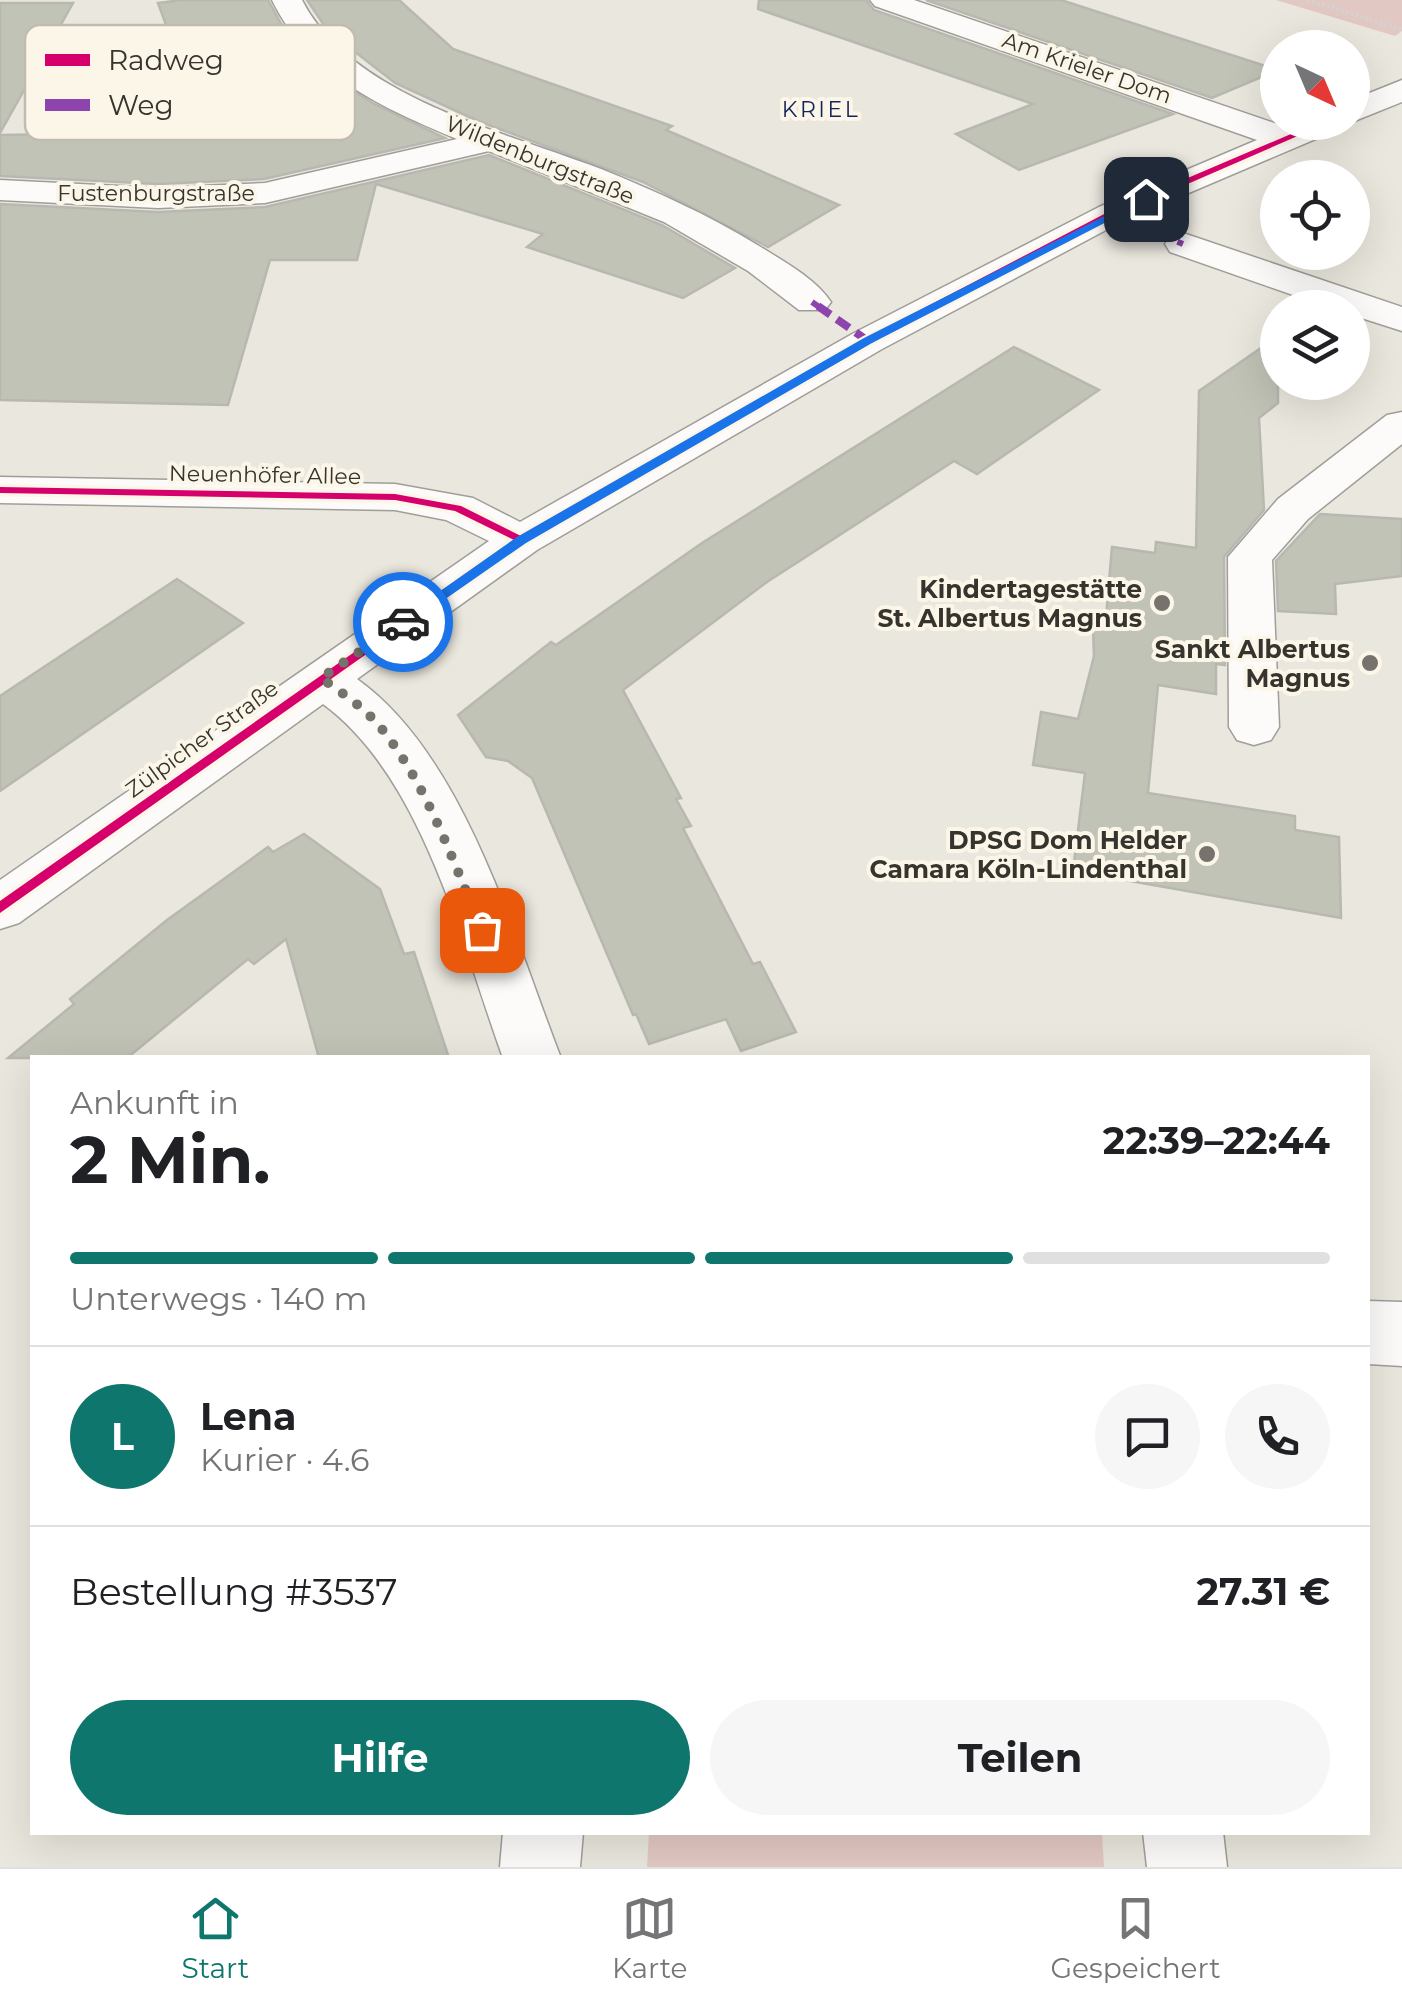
<!DOCTYPE html>
<html lang="de">
<head>
<meta charset="utf-8">
<style>
  :root { --surface:#fff; --page:#f6f6f6; --text:#202124; --muted:#757577; --line:#e0e0e0; --accent:#0f766e }
  body { margin:0; font-family:Montserrat,sans-serif; background:var(--page); color:var(--text); height:100vh; display:flex; flex-direction:column; font-size:38px; white-space:nowrap }
  * { box-sizing:border-box; margin:0 }
  p { font-size:32px; color:var(--muted) }
  .icon { flex:none; width:55px; height:55px; fill:none; stroke:currentColor; stroke-width:2; stroke-linecap:round; stroke-linejoin:round }
  .map { position:relative; flex:1; overflow:hidden }
  .sheet { position:absolute; left:30px; top:1055px; width:1340px; height:780px; display:flex; flex-direction:column; background:var(--surface); border-radius:0px; box-shadow:0 10px 40px #0002 }
  .sheet>* { flex:none }
  .needle { width:65px; rotate:136deg }
  .tools { position:absolute; left:1260px; top:30px; display:grid; gap:20px }
  .tools a { display:grid; place-items:center; width:110px; height:110px; border-radius:50%; background:var(--surface); box-shadow:0 10px 40px #0002; font-size:50px }
  .pin { position:absolute; display:grid; place-items:center; width:85px; height:85px; color:#fff; margin:-42px; border-radius:20px; box-shadow:0 5px 15px #0006 }
  .courier { position:absolute; display:grid; place-items:center; width:100px; height:100px; margin:-50px; border:8px solid #1a73e8; border-radius:50%; background:#fff; color:#222; box-shadow:0 2px 12px #0007 }
  .overview em { font-style:normal; font-weight:700 }
  .overview div { display:flex; flex-direction:column-reverse }
  .overview { display:flex; align-items:center; justify-content:space-between; height:170px; padding:0 40px }
  h1 { font-size:65px; font-weight:700; line-height:75px }
  .bar { display:grid; grid-template-columns:repeat(4,1fr); gap:15px 10px; align-content:center; height:120px; padding:0 40px }
  .bar i { height:12px; border-radius:8px; background:var(--line) }
  .bar .on { background:var(--accent) }
  .bar p { grid-column:span 4 }
  .line { display:flex; align-items:center; gap:25px; padding:0 40px; border-top:2px solid var(--line) }
  .line div { flex:1 }
  .round { display:grid; place-items:center; flex:none; width:105px; height:105px; border-radius:52px; background:var(--page) }
  .action { display:flex; gap:20px; margin-top:auto; padding:20px 40px }
  .action a { flex:1; height:115px; border-radius:60px; background:var(--accent); color:#fff; font-size:40px; font-weight:700; line-height:115px; text-align:center }
  .action a+a { background:var(--page); color:var(--text) }
  .menu { display:flex; justify-content:space-around; align-items:center; height:140px; border-top:2px solid var(--line); background:var(--surface); font-size:28px; color:var(--muted) }
  .menu a { display:grid; justify-items:center; gap:5px }
  .menu .on { color:var(--accent) }
  .map>svg:first-child { display:block }
</style>
</head>
<body>
<div class="map">
<svg width="1402" height="1867" viewBox="0 0 1402 1867">
  <rect width="100%" height="100%" fill="#eae7de"/>
  <g fill="#e2c8c3">
    <path d="M1276,0H1402V31L1395,36Z"/>
    <path d="M649,1833H1102L1104,1867H647Z"/>
  </g>
  <g fill="#c1c3b6" stroke="#b8b8b1" stroke-width="2.5">
    <path d="M182,0H268L284,29L325,72L374,104L445,138L264,179L158,184L0,176V135L300,130L174,47L158,3Z"/>
    <path d="M307,0H399L453,49L672,126L666,130L839,205L768,247L643,182L478,121L395,83L328,31Z"/>
    <path d="M759,0H866L874,10L1173,114L1019,170L956,134L1033,104L758,9Z"/>
    <path d="M926,0H1061L1278,70L1212,98Z"/>
    <path d="M0,3H73L0,133Z"/>
    <path d="M489,155L662,225L735,268L683,298L527,247L543,234L376,184L357,260H270L228,405L0,400V204L158,212L265,207Z"/>
    <path d="M1278,336V403L1259,418L1264,510L1224,557L1225,665L1216,664V694L1158,685L1148,793L1295,816V830L1339,837L1341,918L1073,871L1085,773L1033,765L1041,712L1078,719L1094,656L1093,627L1105,629L1112,547L1155,553L1156,542L1196,548L1199,391Z"/>
    <path d="M1014,347L1099,390L977,474L954,461L767,582L623,690L681,798L676,799L691,826L683,828L753,964L760,962L796,1032L741,1051L726,1019L649,1044L636,1014L633,1015L532,778L508,761L486,757L458,715L551,642L556,645L702,543Z"/>
    <path d="M1320,514L1402,519V576L1335,584L1336,614L1278,611L1276,561Z"/>
    <path d="M177,579L243,623L0,791V696Z"/>
    <path d="M304,834L380,889L404,954L414,952L449,1058H319L286,939L254,964L248,959L127,1058H8L74,1004L70,999L167,920L268,847L273,852Z"/>
  </g>
  <g fill="none" stroke-linecap="round" stroke-linejoin="round">
    <g stroke="#a09e98" stroke-width="3">
      <g id="minor">
        <path d="M272,0H302C351,97 505,132 601,169C655,191 709,215 759,246C783,261 815,278 831,302L825,310H799L748,271L664,222L489,151L265,203L158,208L0,200V180L158,188L265,183L457,139C383,108 308,75 272,0Z"/>
        <path d="M870,0H914L1286,127L1298,122H1343L1339,129L1123,221L882,349L537,550L357,679C465,756 514,938 561,1058H503C462,945 423,777 323,704L19,923L0,929V880L489,541L446,520L395,510L0,503V477L395,484L473,498L520,522L854,333L1099,207L1257,140L875,6Z"/>
        <path d="M1402,80V102L1352,122V100Z"/>
        <path d="M1183,233L1402,307V331L1352,315V308H1330L1170,252L1165,244L1170,236Z"/>
        <path d="M1402,412V444L1308,519L1272,560L1279,727L1271,740L1254,745L1237,740L1229,727L1228,557L1278,499L1387,415Z"/>
        <path d="M1368,1301L1402,1302V1366L1368,1364Z"/>
        <path d="M503,1832H583L580,1867H500Z"/>
        <path d="M1143,1832H1223L1227,1867H1147Z"/>
      </g>
    </g>
    <path stroke="#d4d3d1" stroke-width="4" stroke-dasharray="2.5 2.5" stroke-linecap="butt" d="M1308,0L1402,30"/>
    <use href="#minor" fill="#fcfbfa" fill-rule="evenodd"/>
    <g stroke="#8e44ad" stroke-width="6" stroke-dasharray="12 6" stroke-linecap="butt">
      <path d="M1111,214L1183,244"/>
      <path d="M812,302L822,309"/>
    </g>
    <path stroke="#8e44ad" stroke-width="8" stroke-dasharray="15 8" stroke-linecap="butt" d="M818,306L868,341"/>
    <g stroke="#fcf6e8" stroke-width="7">
      <path id="cycleway" d="M1319,122H1330L1114,216L871,343L525,542L0,913V901L514,540L455,511L395,500L0,493V487L395,494L461,506L521,536L865,339L1108,212Z"/>
    </g>
    <use href="#cycleway" fill="#d6006c" fill-rule="evenodd"/>
  </g>
  <path fill="#1a73e8" d="M1142,197L1151,199L872,343L526,543L408,625L396,622L517,537L864,338Z"/>
  <g fill="none" stroke-linecap="round" stroke-linejoin="round">
    <path stroke="#75736c" stroke-width="10" stroke-dasharray="0 18" d="M403,622L321,678C342,693 364,707 381,728C428,786 453,862 482,930"/>
  </g>
  <g fill="#75736c" stroke="#fcf6e8" stroke-width="4">
    <circle cx="1162" cy="603" r="10"/>
    <circle cx="1370" cy="663" r="10"/>
    <circle cx="1207" cy="854" r="10"/>
  </g>
  <g text-anchor="middle" dominant-baseline="central" stroke-width="8" stroke-linejoin="round" paint-order="stroke">
    <g font-size="22" fill="#36342e" stroke="#fcf6e8">
      <text transform="translate(1087 68) rotate(19)">Am Krieler Dom</text>
      <text transform="translate(540 160) rotate(22)">Wildenburgstraße</text>
      <text x="156" y="193">Fustenburgstraße</text>
      <text transform="translate(265 475) rotate(1)">Neuenhöfer Allee</text>
      <text transform="translate(202 739) rotate(-36)">Zülpicher Straße</text>
    </g>
    <g font-size="22" letter-spacing="2.5" fill="#11255b" stroke="#fcf6e8">
      <text x="821" y="109">KRIEL</text>
    </g>
    <g font-size="25" font-weight="bold" fill="#36342e" stroke="#fcf6e8" text-anchor="end">
      <text x="1142" y="589">Kindertagestätte<tspan x="1142" dy="29">St. Albertus Magnus</tspan></text>
      <text x="1350" y="649">Sankt Albertus<tspan x="1350" dy="29">Magnus</tspan></text>
      <text x="1187" y="840">DPSG Dom Helder<tspan x="1187" dy="29">Camara Köln-Lindenthal</tspan></text>
    </g>
  </g>
  <rect x="25" y="25" width="330" height="115" rx="15" fill="#fcf6e8" stroke="#c1bcb0" stroke-width="2.5"/>
  <rect x="45" y="54" width="45" height="12" fill="#d6006c"/>
  <rect x="45" y="99" width="45" height="12" fill="#8e44ad"/>
  <g font-size="28" fill="#36342e">
    <text x="108" y="70">Radweg</text>
    <text x="108" y="115">Weg</text>
  </g>
</svg>
<div class="tools">
<a><svg class="needle" viewBox="-14 -14 28 28"><path d="M0-13l5 13h-10z" fill="#e53935"/><path d="M0 13l5-13h-10z" fill="#757577"/></svg></a>
<a><svg class="icon" aria-label="locate" viewBox="0 0 24 24"><circle cx="12" cy="12" r="6"/><path d="M12 2v4M12 18v4M2 12h4M18 12h4"/></svg></a>
<a><svg class="icon" aria-label="layers" viewBox="0 0 24 24"><path d="M12 4l9 5-9 5-9-5zM3 14l9 5 9-5"/></svg></a>
</div>
<div class="pin" style="left:482px;top:930px;background:#ea580c"><svg class="icon" aria-label="bag" viewBox="0 0 24 24"><path d="M5 8h14l-1 12H6zM9 8a3 3 0 0 1 6 0"/></svg></div>
<div class="pin" style="left:1146px;top:199px;background:#1f2937"><svg class="icon" aria-label="home" viewBox="0 0 24 24"><path d="M3 11l9-7 9 7M6 9v11h12V9"/></svg></div>
<div class="courier" style="left:403px;top:622px"><svg class="icon" aria-label="car" viewBox="0 0 24 24"><path d="M5 17H2v-5l4-1 3-4h7l3 4 3 1v5h-3M9 17h6M6 11h13"/><circle cx="7" cy="17" r="2"/><circle cx="17" cy="17" r="2"/></svg></div>
<section class="sheet">
<div class="overview"><div><h1>2 Min.</h1><p>Ankunft in</p></div><em>22:39–22:44</em></div>
<div class="bar"><i class="on"></i><i class="on"></i><i class="on"></i><i></i><p>Unterwegs · 140 m</p></div>
<div class="line" style="height:180px"><b class="round" style="background:var(--accent);color:#fff">L</b><div><b>Lena</b><p>Kurier · 4.6</p></div><a class="round"><svg class="icon" aria-label="chat" viewBox="0 0 24 24"><path d="M4 5h16v11H9l-5 4z"/></svg></a><a class="round"><svg class="icon" aria-label="phone" viewBox="0 0 24 24"><path d="M5 4h4l2 5-3 2q2 4 5 5l2-3 5 2v4C11 20 4 13 5 4z"/></svg></a></div>
<div class="line" style="height:130px"><div>Bestellung #3537</div><b>27.31 €</b></div>
<div class="action"><a>Hilfe</a><a>Teilen</a></div>
</section>
</div>
<nav class="menu">
<a class="on"><svg class="icon" aria-label="home" viewBox="0 0 24 24"><path d="M3 11l9-7 9 7M6 9v11h12V9"/></svg>Start</a>
<a><svg class="icon" aria-label="map" viewBox="0 0 24 24"><path d="M3 6l6-2 6 2 6-2v14l-6 2-6-2-6 2zM9 4v14M15 6v14"/></svg>Karte</a>
<a><svg class="icon" aria-label="saved" viewBox="0 0 24 24"><path d="M7 4h10v16l-5-4-5 4z"/></svg>Gespeichert</a>
</nav>
</body>
</html>
